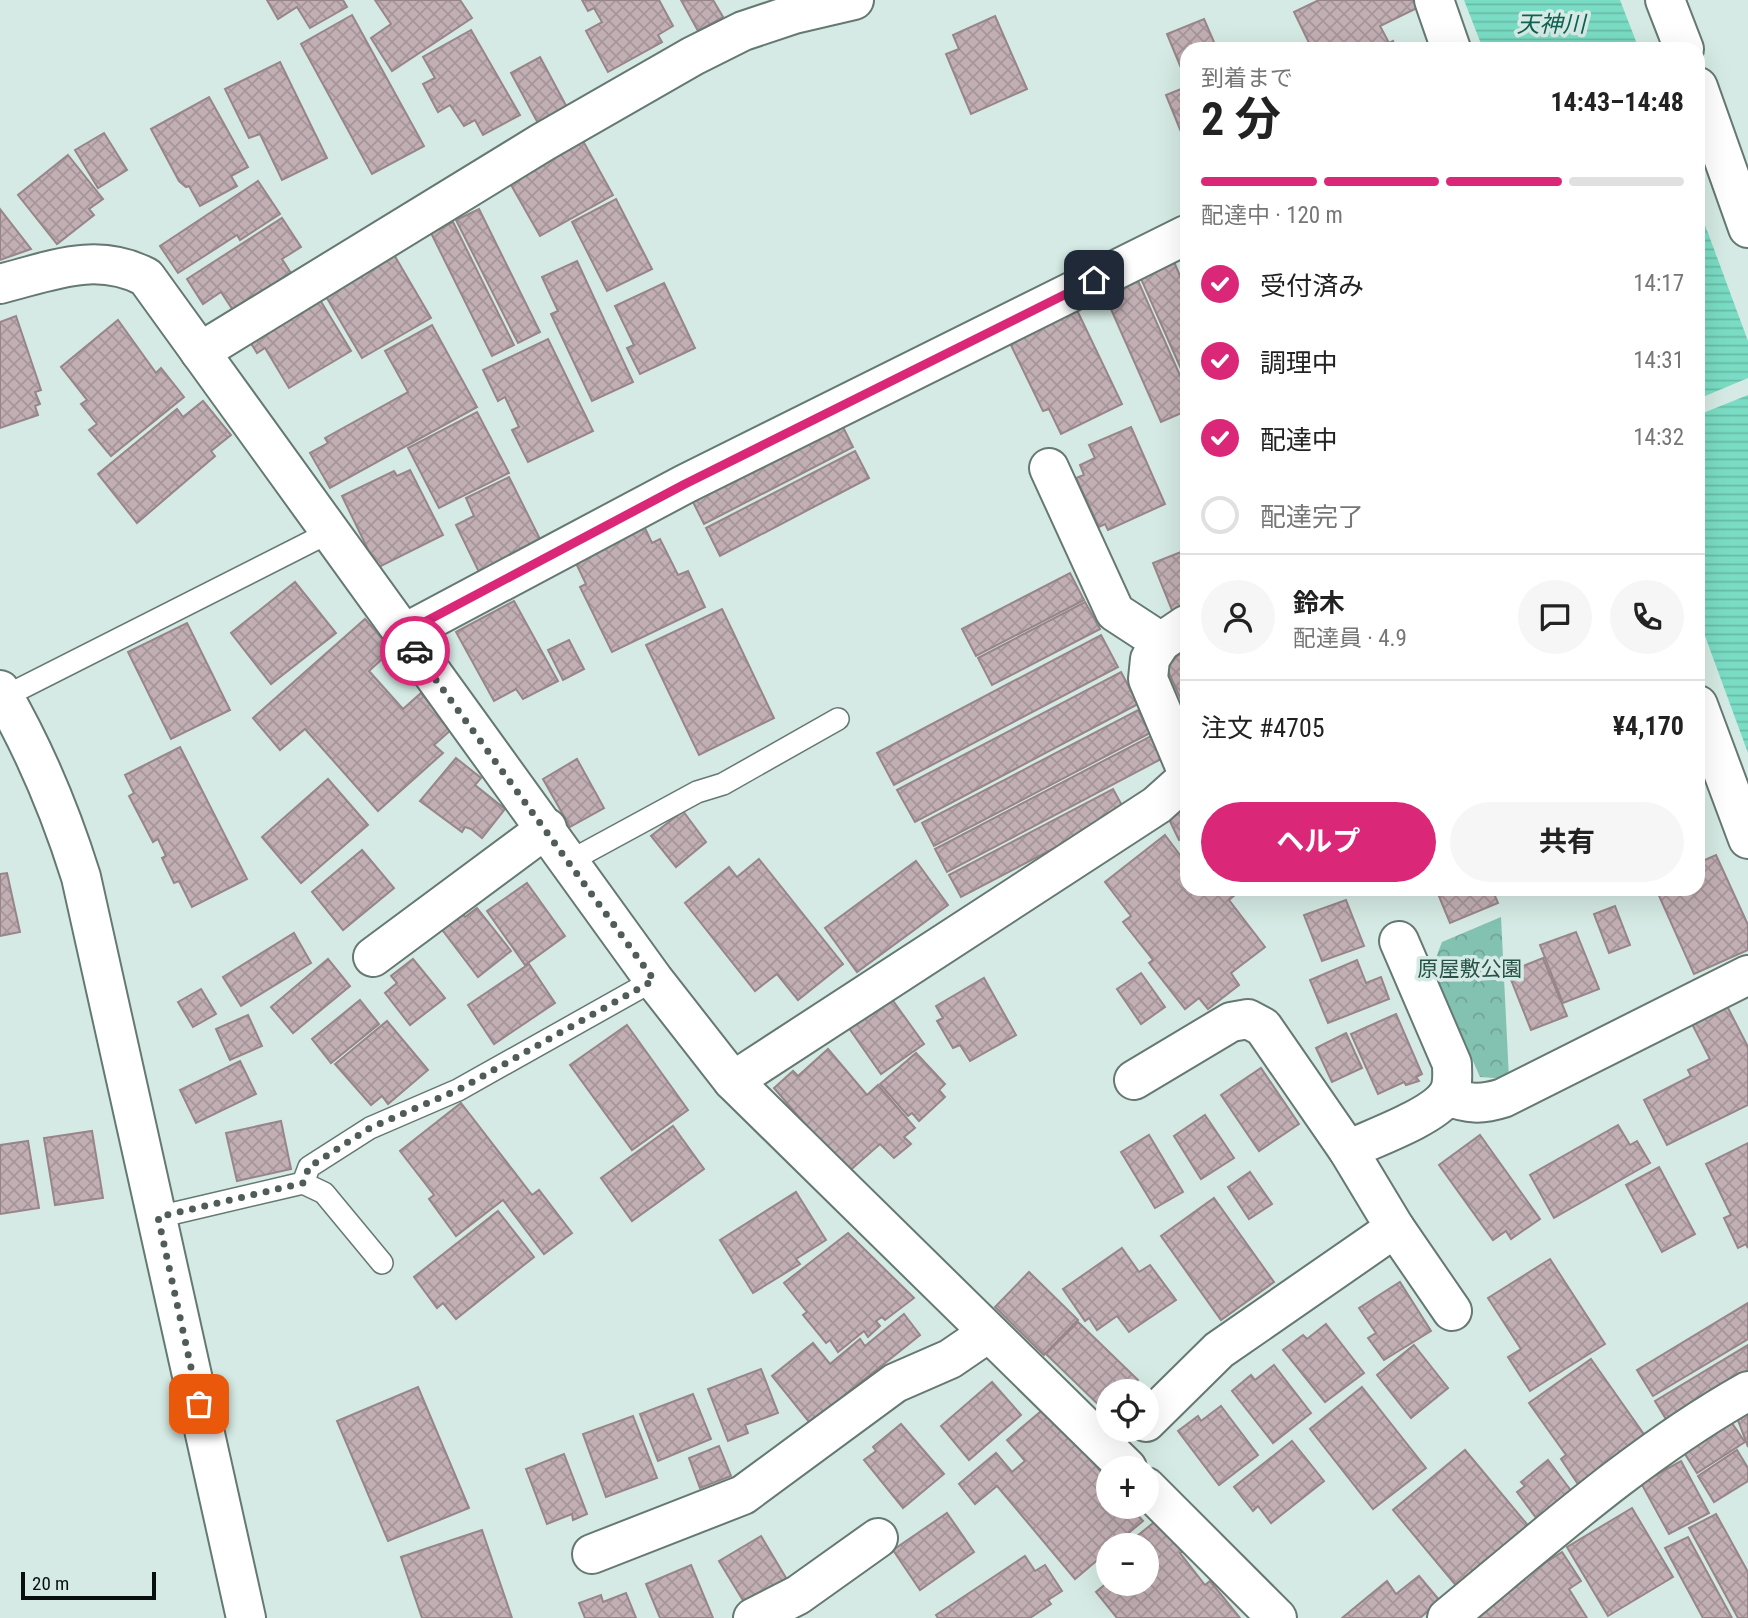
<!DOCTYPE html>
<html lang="ja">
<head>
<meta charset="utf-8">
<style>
  :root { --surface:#fff; --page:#f6f6f6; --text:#222; --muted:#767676; --line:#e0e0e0; --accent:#db2777 }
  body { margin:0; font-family:"Roboto Condensed","Noto Sans JP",sans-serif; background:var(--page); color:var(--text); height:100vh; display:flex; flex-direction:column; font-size:26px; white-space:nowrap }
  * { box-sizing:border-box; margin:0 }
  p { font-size:23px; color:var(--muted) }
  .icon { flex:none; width:38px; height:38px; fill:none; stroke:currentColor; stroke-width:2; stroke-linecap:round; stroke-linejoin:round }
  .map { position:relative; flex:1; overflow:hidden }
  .sheet { position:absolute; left:1180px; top:42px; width:525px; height:854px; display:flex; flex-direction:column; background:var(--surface); border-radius:21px; box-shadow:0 7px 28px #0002 }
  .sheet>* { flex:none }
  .controls { position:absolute; left:1096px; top:1379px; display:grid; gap:14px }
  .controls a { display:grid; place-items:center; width:63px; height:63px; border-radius:50%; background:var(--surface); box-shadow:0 7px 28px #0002; font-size:35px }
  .scale { position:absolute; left:21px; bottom:18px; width:135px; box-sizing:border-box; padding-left:7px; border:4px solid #080f0d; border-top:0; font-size:19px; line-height:24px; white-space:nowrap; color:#080f0d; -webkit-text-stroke:5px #d5eae4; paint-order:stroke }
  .pin { position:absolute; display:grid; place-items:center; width:60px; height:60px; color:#fff; margin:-30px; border-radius:14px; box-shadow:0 4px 10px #0006 }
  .courier { position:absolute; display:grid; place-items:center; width:70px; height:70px; margin:-35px; border:5px solid #db2777; border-radius:50%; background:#fff; color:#222; box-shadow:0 2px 9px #0007 }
  .head em { font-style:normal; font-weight:700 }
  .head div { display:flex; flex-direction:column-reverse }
  .head { display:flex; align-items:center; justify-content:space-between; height:119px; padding:0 21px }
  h1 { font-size:46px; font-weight:700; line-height:52px }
  .bar { display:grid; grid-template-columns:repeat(4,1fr); gap:10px 7px; align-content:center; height:84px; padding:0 21px }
  .bar i { height:9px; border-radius:5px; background:var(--line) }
  .bar .on { background:var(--accent) }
  .bar p { grid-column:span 4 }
  .line { display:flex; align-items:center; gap:18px; padding:0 21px; border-top:2px solid var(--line) }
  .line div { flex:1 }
  .round { display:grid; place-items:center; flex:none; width:74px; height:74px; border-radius:37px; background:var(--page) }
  ol { padding:0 21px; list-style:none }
  li { display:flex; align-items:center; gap:21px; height:77px }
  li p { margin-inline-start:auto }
  li .icon { padding:7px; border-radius:50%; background:var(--accent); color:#fff; stroke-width:4 }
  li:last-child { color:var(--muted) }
  li i { width:38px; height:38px; border:4px solid var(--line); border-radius:50% }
  .button { display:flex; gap:14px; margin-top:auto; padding:14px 21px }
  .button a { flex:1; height:80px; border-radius:42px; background:var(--accent); color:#fff; font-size:28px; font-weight:700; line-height:80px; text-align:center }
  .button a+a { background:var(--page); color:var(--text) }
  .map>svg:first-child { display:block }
</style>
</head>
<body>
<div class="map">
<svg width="1748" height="1618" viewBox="0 0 1748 1618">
  <defs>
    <pattern id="park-crowns" width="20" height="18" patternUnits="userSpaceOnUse" patternTransform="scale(1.75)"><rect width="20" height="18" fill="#83c1b1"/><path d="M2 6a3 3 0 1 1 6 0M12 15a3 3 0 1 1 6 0" fill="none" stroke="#70a597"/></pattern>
    <pattern id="water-rules" width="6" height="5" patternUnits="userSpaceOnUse" patternTransform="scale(1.75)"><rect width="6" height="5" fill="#7adcc4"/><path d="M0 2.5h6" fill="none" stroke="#68bca7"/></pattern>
    <pattern id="building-cross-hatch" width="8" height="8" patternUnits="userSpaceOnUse" patternTransform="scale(1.75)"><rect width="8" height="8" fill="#c2afb4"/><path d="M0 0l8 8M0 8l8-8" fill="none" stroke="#a5959a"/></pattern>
  </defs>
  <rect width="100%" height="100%" fill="#d5eae4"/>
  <path fill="url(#park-crowns)" d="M1501,917L1509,1079L1480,1077L1432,968L1442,942Z"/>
  <g fill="url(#water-rules)">
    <path d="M1464,0H1620L1639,49H1483Z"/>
    <path d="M1698,206L1748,341V753L1698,617Z"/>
  </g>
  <path fill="#d5eae4" d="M1748,378V395L1698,415V399Z"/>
  <g fill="url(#building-cross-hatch)" stroke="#978589" stroke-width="2">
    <path d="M267,0H343L347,7L310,28L297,7L278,19Z"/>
    <path d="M375,0H460L472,18L392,71L371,38L391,24Z"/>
    <path d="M582,0H659L673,26L658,35L662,42L608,72L586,31L602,22L594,8L588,11Z"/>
    <path d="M681,0H713L723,17L698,31Z"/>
    <path d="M1319,0H1413L1417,8L1380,26L1389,43L1393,41L1396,49H1312L1294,12Z"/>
    <path d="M352,15L424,146L372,174L301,44Z"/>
    <path d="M995,16L1027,89L971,114L946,54L959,49L953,35Z"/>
    <path d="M1204,19L1217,49H1186V80L1167,34Z"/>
    <path d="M471,30L520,115L483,135L475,120L464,126L450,105L438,112L423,84L435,78L423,57Z"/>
    <path d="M540,57L569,111L540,127L511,73Z"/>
    <path d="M280,62L327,158L282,180L260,134L249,138L225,89Z"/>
    <path d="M1186,87V144L1166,95Z"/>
    <path d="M209,97L248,167L231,176L237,186L200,206L189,186L186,187L179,181L151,129Z"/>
    <path d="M104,133L127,170L98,188L75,150Z"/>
    <path d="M583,141L613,195L540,236L510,183Z"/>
    <path d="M68,155L103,199L89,209L94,215L57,244L18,195Z"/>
    <path d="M258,181L280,214L240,240L237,235L178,273L160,246Z"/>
    <path d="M616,199L652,269L607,291L572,222Z"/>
    <path d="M0,209L31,249L0,260Z"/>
    <path d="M479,209L540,332L518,343L456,220Z"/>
    <path d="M282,218L301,247L282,259L296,281L238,318L221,292L203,304L187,279Z"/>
    <path d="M453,222L514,345L492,356L431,233Z"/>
    <path d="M393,253L431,318L362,358L324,293Z"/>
    <path d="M1172,257L1186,290V380L1138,272Z"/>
    <path d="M577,261L633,382L592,401L551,314L558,311L542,277Z"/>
    <path d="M1135,274L1186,389V411L1161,422L1102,289Z"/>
    <path d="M664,283L695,348L640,374L627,348L634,345L615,306Z"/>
    <path d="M317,295L351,351L289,388L265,348L257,353L247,337Z"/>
    <path d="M1074,304L1122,404L1061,434L1049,409L1043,411L1007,337Z"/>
    <path d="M16,316L41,390L35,392L40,404L35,406L38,415L0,428V322Z"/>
    <path d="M118,320L156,373L161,368L184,397L111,456L89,430L97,424L81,404L87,400L61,367Z"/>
    <path d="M432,325L477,407L330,488L310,453L328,443L325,438L408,392L385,351Z"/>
    <path d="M548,339L593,431L528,462L512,430L519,427L505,397L498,401L483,370Z"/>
    <path d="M203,401L231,435L211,451L215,456L137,523L98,474L177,409L183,417Z"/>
    <path d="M477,412L509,473L439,508L408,448Z"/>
    <path d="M839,419L853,447L704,524L690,496Z"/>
    <path d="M1131,427L1165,504L1108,530L1105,524L1099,527L1076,478L1084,475L1080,465L1095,458L1089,445Z"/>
    <path d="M855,451L869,478L720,556L706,528Z"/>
    <path d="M410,470L443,535L377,568L342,496L394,471L397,476Z"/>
    <path d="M509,477L541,541L479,572L456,525L474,516L466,498Z"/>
    <path d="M642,522L652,543L660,539L678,575L688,571L705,607L612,652L580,587L586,584L572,555Z"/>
    <path d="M1186,550V609L1174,615L1153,563Z"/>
    <path d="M1070,573L1084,600L976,656L962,629Z"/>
    <path d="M295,582L336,633L271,684L231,633Z"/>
    <path d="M514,601L558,681L523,699L516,689L494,701L456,632Z"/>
    <path d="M1085,602L1100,629L992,685L978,658Z"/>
    <path d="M722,609L774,718L699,755L646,645Z"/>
    <path d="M365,619L392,650L369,671L403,709L421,693L452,729L434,745L443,753L378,811L305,729L280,750L253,718Z"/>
    <path d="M187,623L230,710L171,739L128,652Z"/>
    <path d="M1101,635L1118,667L894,785L877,753Z"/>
    <path d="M569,640L584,669L563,680L548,650Z"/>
    <path d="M1186,651V711L1164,662Z"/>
    <path d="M1121,672L1138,704L915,822L897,790Z"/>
    <path d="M1138,710L1150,733L934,846L922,823Z"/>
    <path d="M1151,736L1163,758L947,872L935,849Z"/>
    <path d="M180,747L247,879L192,907L179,881L174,883L162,858L166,856L158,839L153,842L129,796L134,793L125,775Z"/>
    <path d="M456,758L481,778L475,785L505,809L482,838L471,829L465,827L462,832L420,801Z"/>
    <path d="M577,759L604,808L570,827L543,779Z"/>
    <path d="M328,779L368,825L301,883L262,837Z"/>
    <path d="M1113,789L1125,811L961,897L949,875Z"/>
    <path d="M1186,795V837L1179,840L1163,807Z"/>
    <path d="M683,811L706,842L676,867L651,836Z"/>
    <path d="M1165,835L1186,863V889H1232L1236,894L1229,900L1265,947L1231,973L1239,985L1208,1009L1199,998L1185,1009L1149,963L1153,960L1123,922L1131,916L1105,882Z"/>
    <path d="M362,850L394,888L343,930L312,892Z"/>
    <path d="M1716,855L1748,925V950L1694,974L1656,889H1698V863Z"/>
    <path d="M759,859L843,964L798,1000L777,974L755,991L685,903L729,867L737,877Z"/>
    <path d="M916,861L948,905L857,972L825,928Z"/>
    <path d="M7,873L20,932L0,936V874Z"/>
    <path d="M527,883L565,936L525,965L487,911Z"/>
    <path d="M1436,889H1492L1498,903L1450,923Z"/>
    <path d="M1346,900L1364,946L1322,961L1304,915Z"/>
    <path d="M1615,906L1630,945L1609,953L1594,914Z"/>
    <path d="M477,908L511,951L478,977L440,927L460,911L465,917Z"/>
    <path d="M1576,932L1599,989L1563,1003L1540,945Z"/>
    <path d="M294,933L311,963L241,1006L223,977Z"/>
    <path d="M1543,958L1567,1016L1531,1030L1508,972Z"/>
    <path d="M328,959L350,986L293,1033L271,1007Z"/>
    <path d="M413,959L445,998L410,1025L385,993L397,983L391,976Z"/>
    <path d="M1357,960L1366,983L1381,977L1389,999L1328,1023L1310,980Z"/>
    <path d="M529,964L555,1003L494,1044L468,1005Z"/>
    <path d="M1141,973L1165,1007L1141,1024L1117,989Z"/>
    <path d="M984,978L1016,1035L970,1061L960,1045L953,1048L937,1021L943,1018L936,1006Z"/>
    <path d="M201,989L216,1014L193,1027L178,1002Z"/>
    <path d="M886,991L924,1044L881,1074L844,1021Z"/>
    <path d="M360,1000L379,1024L331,1063L312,1039Z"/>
    <path d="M1727,1006L1748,1047V1105L1667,1145L1644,1100L1691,1076L1688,1070L1710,1059L1692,1024Z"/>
    <path d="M1396,1014L1422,1074L1416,1077L1419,1081L1406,1085L1404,1082L1378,1094L1351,1034Z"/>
    <path d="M248,1015L262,1046L230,1060L216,1029Z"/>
    <path d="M387,1021L428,1070L388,1104L382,1096L371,1105L335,1064Z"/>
    <path d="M627,1025L688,1110L632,1150L570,1065Z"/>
    <path d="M1346,1033L1362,1068L1332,1082L1316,1048Z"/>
    <path d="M828,1049L867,1095L878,1085L915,1128L904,1137L911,1144L894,1158L880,1144L847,1173L774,1088L793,1071L798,1076Z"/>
    <path d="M916,1053L945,1084L939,1090L945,1097L919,1121L912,1113L908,1116L880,1084Z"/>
    <path d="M240,1061L256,1094L196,1123L180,1090Z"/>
    <path d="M1261,1068L1299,1124L1259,1151L1221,1095Z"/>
    <path d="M461,1103L532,1195L539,1190L572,1233L544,1254L503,1200L456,1236L429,1199L434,1195L400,1151Z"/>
    <path d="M1205,1115L1234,1158L1201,1179L1174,1136Z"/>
    <path d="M281,1121L291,1169L237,1181L226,1133Z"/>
    <path d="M1618,1125L1630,1145L1637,1141L1650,1163L1554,1218L1530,1175Z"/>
    <path d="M673,1126L704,1169L632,1221L601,1178Z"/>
    <path d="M92,1131L103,1198L55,1205L44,1138Z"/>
    <path d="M1149,1135L1183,1192L1155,1208L1121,1152Z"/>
    <path d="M1480,1135L1540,1219L1511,1239L1506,1231L1493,1240L1439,1165Z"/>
    <path d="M28,1141L39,1208L0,1214V1145Z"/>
    <path d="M1748,1143V1248L1746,1244L1738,1248L1724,1218L1731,1215L1706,1164Z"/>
    <path d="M1659,1167L1695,1234L1662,1252L1626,1185Z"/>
    <path d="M1250,1172L1272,1204L1249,1219L1228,1187Z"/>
    <path d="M796,1192L826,1240L796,1259L800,1264L753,1293L720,1240Z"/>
    <path d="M1214,1198L1274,1282L1221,1320L1161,1236Z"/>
    <path d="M498,1211L534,1257L456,1319L443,1303L437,1308L414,1277Z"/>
    <path d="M848,1233L914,1298L885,1320L882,1317L876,1321L880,1326L868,1337L864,1331L838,1352L830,1340L826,1343L803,1315L807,1312L784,1283Z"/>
    <path d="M1122,1248L1139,1272L1150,1265L1176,1300L1129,1332L1117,1316L1097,1330L1089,1318L1085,1321L1063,1289Z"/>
    <path d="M1550,1259L1605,1344L1530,1391L1508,1357L1521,1349L1488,1298Z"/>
    <path d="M1029,1272L1078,1320L1044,1355L995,1307Z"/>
    <path d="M1400,1282L1431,1331L1384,1360L1368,1338L1376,1333L1359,1308Z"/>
    <path d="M1748,1303V1339L1653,1396L1637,1370Z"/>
    <path d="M904,1314L920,1335L810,1423L772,1376L813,1343L830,1364L860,1339L865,1346Z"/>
    <path d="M1078,1322L1138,1380L1127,1391H1108L1107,1413L1046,1354Z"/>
    <path d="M1326,1324L1364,1373L1325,1402L1283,1350L1303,1335L1307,1339Z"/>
    <path d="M1414,1345L1448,1388L1411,1418L1377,1375Z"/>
    <path d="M1748,1345V1379L1670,1426L1655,1401Z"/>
    <path d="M1591,1359L1650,1443L1598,1470L1578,1484L1561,1459L1566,1455L1529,1403Z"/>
    <path d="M1274,1365L1311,1413L1273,1443L1232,1391L1251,1375L1255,1380Z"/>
    <path d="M761,1369L778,1413L745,1425L748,1433L728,1441L708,1389Z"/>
    <path d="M992,1382L1021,1415L969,1460L941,1426Z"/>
    <path d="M418,1387L469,1508L388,1541L337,1421Z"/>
    <path d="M1362,1387L1426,1468L1373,1509L1310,1429Z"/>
    <path d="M693,1394L711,1439L658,1461L640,1414Z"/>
    <path d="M1748,1401V1447L1733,1407Z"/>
    <path d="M1221,1406L1258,1455L1219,1485L1178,1431L1198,1416L1201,1421Z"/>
    <path d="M1046,1407L1108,1480V1507H1131L1143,1521L1114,1545H1108V1551L1075,1579L997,1486L975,1504L959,1484L996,1453L1012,1472L1025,1461L1007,1440Z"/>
    <path d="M1725,1413L1745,1442L1697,1473L1678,1443Z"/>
    <path d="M633,1416L657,1478L606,1497L583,1434Z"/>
    <path d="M901,1424L944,1474L903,1508L864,1460L876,1451L873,1447Z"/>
    <path d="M1292,1441L1324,1481L1271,1523L1258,1506L1253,1511L1234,1487Z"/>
    <path d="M719,1446L731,1476L700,1488L689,1458Z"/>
    <path d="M1465,1450L1531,1529L1459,1589L1393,1510Z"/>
    <path d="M1737,1450L1748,1468V1481L1714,1502L1698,1476Z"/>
    <path d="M564,1454L587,1514L573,1520L572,1514L547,1524L526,1469Z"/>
    <path d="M1548,1460L1572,1492L1537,1519L1517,1492L1525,1486L1521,1482Z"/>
    <path d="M1681,1461L1709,1513L1669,1534L1641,1483Z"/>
    <path d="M1632,1508L1673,1577L1608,1616L1567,1547Z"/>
    <path d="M947,1513L974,1552L920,1590L893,1550Z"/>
    <path d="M1716,1514L1748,1572V1618H1738L1689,1528Z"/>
    <path d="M1158,1519L1185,1550L1180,1553L1205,1585L1210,1581L1240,1618H1117L1096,1592L1108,1582L1146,1584V1545H1126Z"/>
    <path d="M482,1530L512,1618H422L401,1557Z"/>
    <path d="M761,1536L789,1583L747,1607L719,1561Z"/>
    <path d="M1688,1537L1732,1618H1703L1665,1548Z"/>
    <path d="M1562,1552L1581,1581L1569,1589L1587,1618H1475L1470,1610Z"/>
    <path d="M1025,1556L1035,1571L1045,1565L1062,1591L1048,1600L1051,1604L1030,1618H938L936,1615Z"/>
    <path d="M691,1565L713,1618H660L646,1584Z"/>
    <path d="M1419,1576L1440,1601L1420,1618H1342L1387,1581L1396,1594Z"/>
    <path d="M626,1593L636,1618H585L579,1603L601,1595L603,1602Z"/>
  </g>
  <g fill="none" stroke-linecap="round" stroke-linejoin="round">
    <g stroke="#657872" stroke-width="24">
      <g id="service">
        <path d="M4,697L328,533"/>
        <path d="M570,861L697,792L723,784L838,719"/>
        <path d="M303,1183L309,1167L370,1128L458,1090L654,980"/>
        <path d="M158,1217L303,1183L324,1193L382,1263"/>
      </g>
    </g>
    <g stroke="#657872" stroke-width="42">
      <g id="minor">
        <path d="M1434,0L1451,49"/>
        <path d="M1665,0L1684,49"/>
        <path d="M1698,87L1748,228"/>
        <path d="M0,284C51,271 96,251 146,277L654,980L733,1081L1127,1468"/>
        <path d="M200,352L543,142L693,56L743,31L794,14L854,0"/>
        <path d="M1049,468L1115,612L1161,642L1186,625"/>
        <path d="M403,634L685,484L1186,235"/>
        <path d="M1161,642L1150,659L1148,679L1186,769"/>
        <path d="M1698,705L1748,839"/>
        <path d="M373,957L547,828"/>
        <path d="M1134,1080L1231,1022L1248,1019L1263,1027L1348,1150"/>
        <path d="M733,1081L1157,805L1186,779"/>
        <path d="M1447,1096C1468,1104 1481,1105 1503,1098L1748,975"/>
        <path d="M1395,1228L1452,1311"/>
        <path d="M1146,1422L1219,1350L1395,1228L1348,1150C1373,1138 1431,1118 1447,1096C1454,1086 1452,1075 1452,1064L1399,941"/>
        <path d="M1146,1487L1277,1618"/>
        <path d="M592,1554L743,1495L895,1383L950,1359L988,1333"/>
        <path d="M753,1618L798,1595L878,1538"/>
        <path d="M1447,1618C1544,1538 1638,1453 1748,1391"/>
      </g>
    </g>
    <g stroke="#657872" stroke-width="42">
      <path id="tertiary" d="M0,690C35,750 60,810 81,877L246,1618"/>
    </g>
    <use href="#service" stroke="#fff" stroke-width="21"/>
    <use href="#minor" stroke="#fff" stroke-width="38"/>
    <use href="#tertiary" stroke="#fff" stroke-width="38"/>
  </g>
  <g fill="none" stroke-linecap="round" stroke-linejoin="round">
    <path stroke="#505c58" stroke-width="7" stroke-dasharray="0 12.6" d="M199,1404L158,1217L303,1183L309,1167L370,1128L458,1090L654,980L415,651"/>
    <path stroke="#db2777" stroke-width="9" d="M415,651L402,634L685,484L1094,280"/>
  </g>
  <g text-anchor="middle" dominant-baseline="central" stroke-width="7" stroke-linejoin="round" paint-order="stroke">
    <g font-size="21" fill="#285349" stroke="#d5eae4">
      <text x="1470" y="969">原屋敷公園</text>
    </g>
    <g font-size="23" font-style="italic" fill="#0f6151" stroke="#d5eae4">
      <text x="1551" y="24">天神川</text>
    </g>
  </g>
</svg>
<div class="controls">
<a><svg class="icon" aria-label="locate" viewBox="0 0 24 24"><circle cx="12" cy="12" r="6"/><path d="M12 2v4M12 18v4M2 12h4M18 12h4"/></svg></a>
<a>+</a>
<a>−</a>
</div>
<div class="scale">20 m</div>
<div class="pin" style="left:199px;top:1404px;background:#ea580c"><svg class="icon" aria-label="bag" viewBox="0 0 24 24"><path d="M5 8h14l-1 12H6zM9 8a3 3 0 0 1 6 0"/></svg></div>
<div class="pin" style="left:1094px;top:280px;background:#1f2937"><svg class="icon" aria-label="home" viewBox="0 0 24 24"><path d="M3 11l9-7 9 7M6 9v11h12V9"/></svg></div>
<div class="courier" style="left:415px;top:651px"><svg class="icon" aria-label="car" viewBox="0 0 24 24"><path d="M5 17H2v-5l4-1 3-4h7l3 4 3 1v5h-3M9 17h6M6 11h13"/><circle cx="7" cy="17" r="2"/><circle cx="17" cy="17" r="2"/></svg></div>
<section class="sheet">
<div class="head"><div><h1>2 分</h1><p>到着まで</p></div><em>14:43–14:48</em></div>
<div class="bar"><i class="on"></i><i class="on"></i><i class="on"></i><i></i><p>配達中 · 120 m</p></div>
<ol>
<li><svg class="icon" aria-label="check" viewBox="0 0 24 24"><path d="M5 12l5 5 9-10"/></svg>受付済み<p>14:17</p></li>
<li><svg class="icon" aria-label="check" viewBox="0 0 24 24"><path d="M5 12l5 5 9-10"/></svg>調理中<p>14:31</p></li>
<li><svg class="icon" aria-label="check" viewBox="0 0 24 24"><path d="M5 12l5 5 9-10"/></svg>配達中<p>14:32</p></li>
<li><i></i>配達完了</li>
</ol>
<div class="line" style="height:126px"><a class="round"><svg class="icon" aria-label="person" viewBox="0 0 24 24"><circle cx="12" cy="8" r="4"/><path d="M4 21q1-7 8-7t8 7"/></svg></a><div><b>鈴木</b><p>配達員 · 4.9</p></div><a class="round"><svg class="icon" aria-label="chat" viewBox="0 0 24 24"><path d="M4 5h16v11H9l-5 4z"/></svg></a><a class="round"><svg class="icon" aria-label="phone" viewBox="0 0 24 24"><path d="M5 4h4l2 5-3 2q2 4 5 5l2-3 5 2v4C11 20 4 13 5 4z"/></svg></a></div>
<div class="line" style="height:91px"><div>注文 #4705</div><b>¥4,170</b></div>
<div class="button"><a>ヘルプ</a><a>共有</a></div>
</section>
</div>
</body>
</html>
